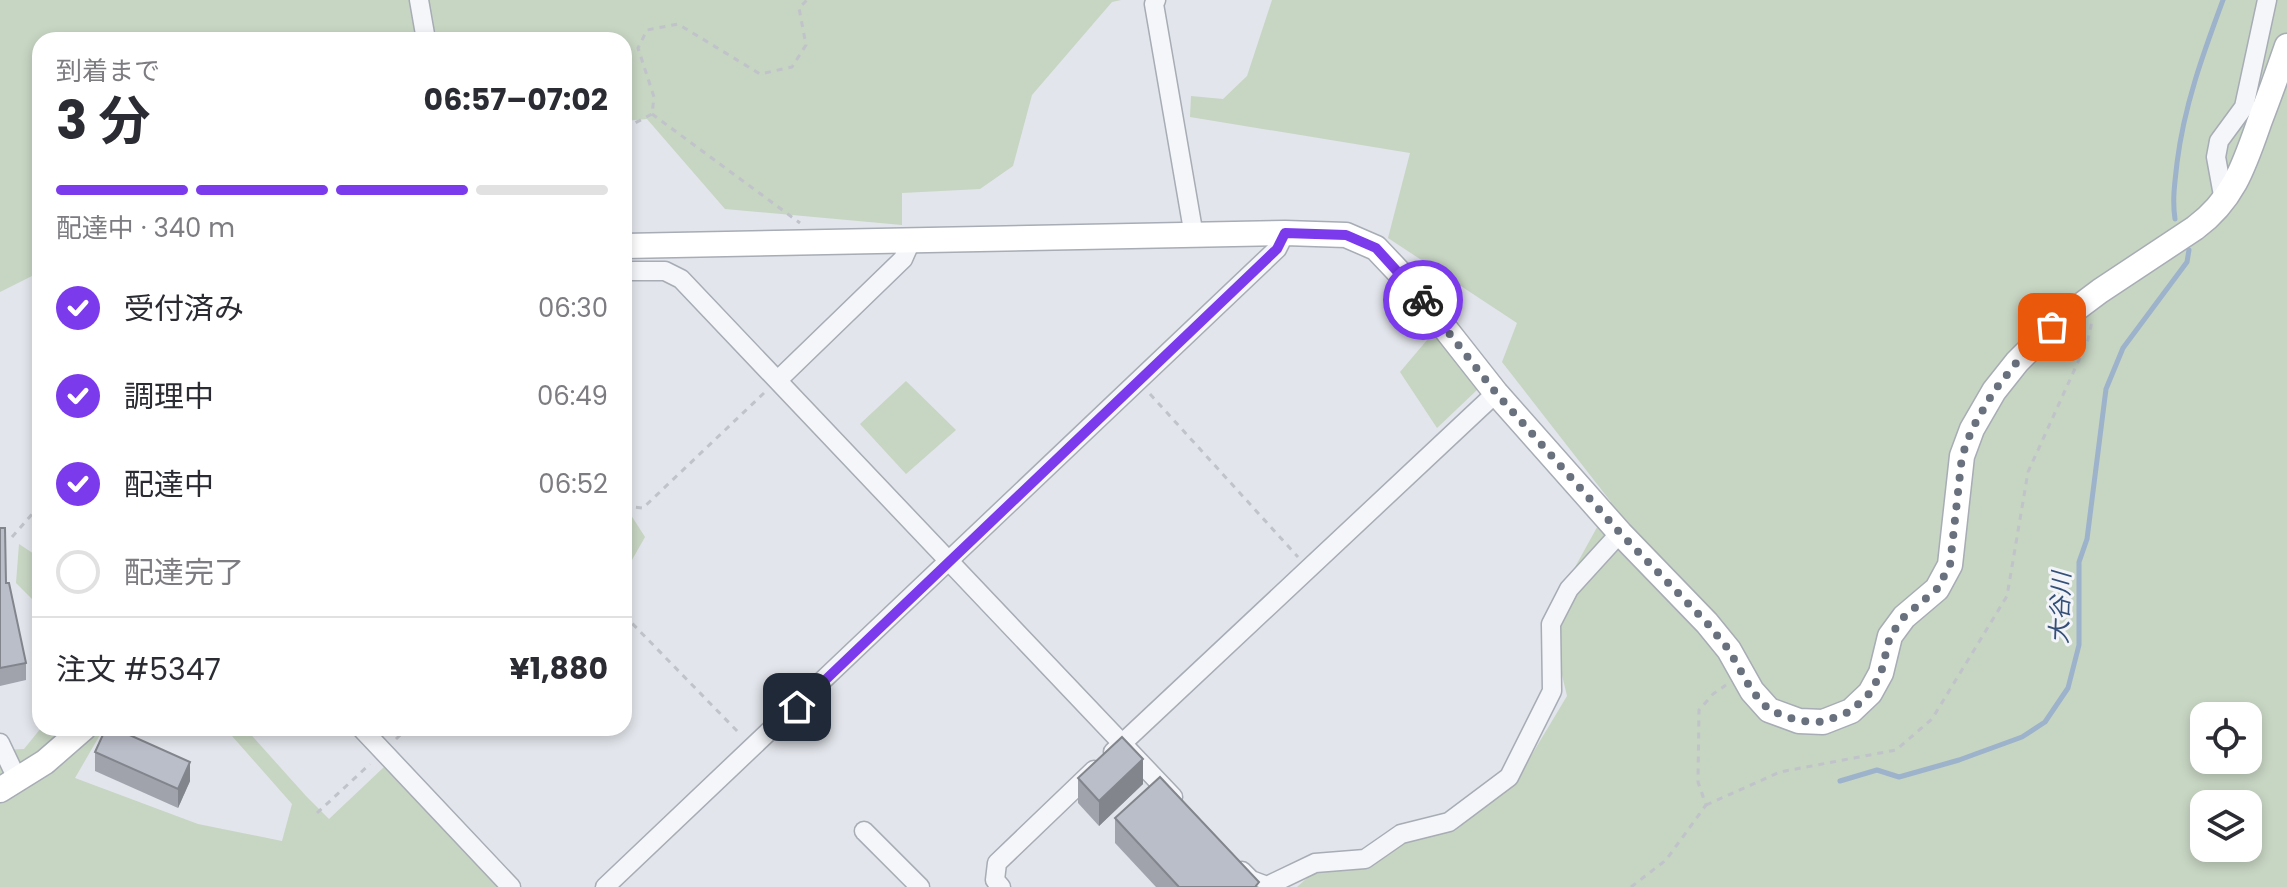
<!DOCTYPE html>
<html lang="ja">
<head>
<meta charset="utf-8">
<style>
  :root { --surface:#fff; --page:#f2f2f3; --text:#2b2b33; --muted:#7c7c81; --line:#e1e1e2; --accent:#7c3aed }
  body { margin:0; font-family:Poppins,"Noto Sans JP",sans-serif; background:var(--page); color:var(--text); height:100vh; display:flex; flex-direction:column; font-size:30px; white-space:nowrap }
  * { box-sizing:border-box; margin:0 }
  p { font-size:26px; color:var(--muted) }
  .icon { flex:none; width:44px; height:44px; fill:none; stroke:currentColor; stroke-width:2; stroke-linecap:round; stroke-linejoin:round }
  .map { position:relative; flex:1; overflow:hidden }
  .panel { position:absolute; left:32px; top:32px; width:600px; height:704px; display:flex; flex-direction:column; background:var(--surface); border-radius:24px; box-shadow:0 4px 12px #0003 }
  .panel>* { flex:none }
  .buttons { position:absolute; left:2190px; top:702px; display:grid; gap:16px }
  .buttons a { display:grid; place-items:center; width:72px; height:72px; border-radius:16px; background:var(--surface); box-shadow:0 4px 12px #0003; font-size:40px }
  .pin { position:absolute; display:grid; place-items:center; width:68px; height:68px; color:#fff; margin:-34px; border-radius:16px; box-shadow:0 4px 12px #0006 }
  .courier { position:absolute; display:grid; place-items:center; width:80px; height:80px; margin:-40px; border:6px solid #7c3aed; border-radius:50%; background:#fff; color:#222; box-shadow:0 2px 10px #0007 }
  .headline em { font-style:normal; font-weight:700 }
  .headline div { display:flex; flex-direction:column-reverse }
  .headline { display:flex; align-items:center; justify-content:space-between; height:136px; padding:0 24px }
  h1 { font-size:52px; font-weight:700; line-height:60px }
  .bar { display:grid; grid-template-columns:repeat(4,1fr); gap:12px 8px; align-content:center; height:96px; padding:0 24px }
  .bar i { height:10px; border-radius:6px; background:var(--line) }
  .bar .current { background:var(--accent) }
  .bar p { grid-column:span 4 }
  .line { display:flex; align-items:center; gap:20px; padding:0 24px; border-top:2px solid var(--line) }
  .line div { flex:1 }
  ol { padding:0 24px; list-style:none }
  li { display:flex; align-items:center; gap:24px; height:88px }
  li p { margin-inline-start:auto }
  li .icon { padding:8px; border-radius:50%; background:var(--accent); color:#fff; stroke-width:4 }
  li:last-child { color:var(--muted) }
  li i { width:44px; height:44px; border:4px solid var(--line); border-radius:50% }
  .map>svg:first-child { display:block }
</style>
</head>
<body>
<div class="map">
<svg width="2287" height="887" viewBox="0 0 2287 887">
  <rect width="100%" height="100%" fill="#e2e5eb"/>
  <g fill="#c7d5c3" fill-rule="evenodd">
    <path d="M0,0H1121L1112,2L1032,95L1013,166L980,189L902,193V225L725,209L647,119L624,121V40H40V272L0,292Z"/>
    <path d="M1272,0H2287V887H1297L1315,871L1371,866L1413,838L1455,831L1516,781L1567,696L1548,616L1611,502L1502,362L1517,323L1388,238L1410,153L1190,117L1191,96L1223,99L1247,76ZM2204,716H2248V760H2204ZM2204,804H2248V848H2204Z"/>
    <path d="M1433,333L1478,389L1437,428L1400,372Z"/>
    <path d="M906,381L956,430L906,474L860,424Z"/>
    <path d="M624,510L629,512L645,537L624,574Z"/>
    <path d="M19,544L40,558V607L16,583Z"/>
    <path d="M41,728H104L75,778L198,824L282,841L292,804L225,728H245L306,796L329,819L384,767L498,887H0V750L24,749Z"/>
  </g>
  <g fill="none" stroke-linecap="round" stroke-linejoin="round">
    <g stroke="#9db2cb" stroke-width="5">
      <path d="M2175,219C2172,199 2175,182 2177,163C2184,106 2203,54 2223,0"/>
      <path d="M1840,781L1877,770L1899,777L1959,760L2022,737L2045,722L2068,688L2079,645V562L2087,539L2106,389L2123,348L2187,262L2189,250"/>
    </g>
    <g stroke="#a7acb5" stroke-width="21">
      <g id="street">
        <path d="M419,0L426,40"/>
        <path d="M1156,0L1154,4L1194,236"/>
        <path d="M2224,201L2216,157L2219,141L2244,107L2267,0"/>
        <path d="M624,271H665L681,279L1173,797"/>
        <path d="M778,380L903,259L911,241"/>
        <path d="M361,728L511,887"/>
        <path d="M0,743L18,781"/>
        <path d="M1113,752L1496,393"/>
        <path d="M864,831L920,887"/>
        <path d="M1242,871L1251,880L1267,886L1315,863L1365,859L1401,834L1449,822L1509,777L1552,691L1551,624L1569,589L1620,533"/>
        <path d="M605,887L1277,249L1285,233"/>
        <path d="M1001,887L995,880L997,863L1094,770"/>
      </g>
    </g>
    <g stroke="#a7acb5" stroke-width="27">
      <g id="secondary">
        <path d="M624,246L1285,233L1346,235L1376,248L1411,285L1496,393L1620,533L1707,623L1729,650L1752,691L1769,710L1799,721L1823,722L1851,711L1870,693L1881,673L1890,636L1904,617L1937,589L1950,565L1962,456L1972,429L1994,391L2017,362L2052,327L2100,291L2195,228C2233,200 2244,166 2259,123C2269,97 2278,72 2287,46"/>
        <path d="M0,790L45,762L84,728"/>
      </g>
    </g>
    <g stroke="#c0c3ca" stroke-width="3" stroke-dasharray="6 6" stroke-linecap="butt">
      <path d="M652,114L800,223"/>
      <path d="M624,123L633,124L652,114L654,97L638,48L647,30L678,24L760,74L792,67L806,45L799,8L807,0"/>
      <path d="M1150,394L1298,557"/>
      <path d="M624,506L643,508L764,393"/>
      <path d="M12,537L40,505"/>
      <path d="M624,615L740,734"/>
      <path d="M396,739L408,728"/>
      <path d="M1706,805L1780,772L1896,750L1932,719L2007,596L2028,472L2088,340L2092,321"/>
      <path d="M317,813L370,764"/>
      <path d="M1631,887L1666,860L1706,805L1698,782L1699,710L1713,694L1726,685"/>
    </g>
    <use href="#street" stroke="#f5f6f9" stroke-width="18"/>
    <use href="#secondary" stroke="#fff" stroke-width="24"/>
  </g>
  <g fill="#a0a3ac">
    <path d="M0,528L6,583L26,663V680L0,686Z"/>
    <path d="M95,752L190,781L178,808L95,771Z"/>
    <path d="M1078,778L1143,784L1099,826L1078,803Z"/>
    <path d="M1115,818L1259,887H1156L1115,843Z"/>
  </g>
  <g fill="#82858c">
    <path d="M1143,759V784L1099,826V801Z"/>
    <path d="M190,762V781L178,808V789Z"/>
  </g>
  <g fill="#babec8" stroke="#82858c" stroke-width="2">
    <path d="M0,528H5L6,583H9L26,663L0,668Z"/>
    <path d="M106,728H114L190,762L178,789L95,752Z"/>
    <path d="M1122,737L1143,759L1099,801L1078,778Z"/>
    <path d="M1160,777L1259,882L1255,887H1179L1115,818Z"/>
  </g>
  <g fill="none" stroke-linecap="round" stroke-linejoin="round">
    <path stroke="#6a717e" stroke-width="8" stroke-dasharray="0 14.4" d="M1423,300L1496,393L1620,533L1707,623L1729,650L1752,691L1769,710L1799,721L1823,722L1851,711L1870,693L1881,673L1890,636L1904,617L1937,589L1950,565L1962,456L1972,429L1994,391L2017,362L2052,327"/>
    <path stroke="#7c3aed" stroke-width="10" d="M797,707L1277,249L1285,233L1346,235L1376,248L1423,300"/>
  </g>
  <g text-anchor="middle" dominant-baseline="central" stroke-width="6" stroke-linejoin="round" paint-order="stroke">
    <g font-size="24" font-style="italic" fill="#345078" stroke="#f2f4f8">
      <text transform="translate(2060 608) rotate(-88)">大谷川</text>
    </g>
  </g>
</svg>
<div class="buttons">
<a><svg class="icon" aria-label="locate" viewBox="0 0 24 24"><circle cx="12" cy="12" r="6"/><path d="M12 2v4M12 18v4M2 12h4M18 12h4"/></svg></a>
<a><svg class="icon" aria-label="layers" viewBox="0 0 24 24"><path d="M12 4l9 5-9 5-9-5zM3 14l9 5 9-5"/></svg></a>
</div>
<div class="pin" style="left:2052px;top:327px;background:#ea580c"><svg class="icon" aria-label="bag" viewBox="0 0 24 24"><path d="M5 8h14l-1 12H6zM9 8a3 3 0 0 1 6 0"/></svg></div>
<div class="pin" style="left:797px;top:707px;background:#1f2937"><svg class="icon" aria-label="home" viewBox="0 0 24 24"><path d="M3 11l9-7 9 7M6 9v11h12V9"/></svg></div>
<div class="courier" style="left:1423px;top:300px"><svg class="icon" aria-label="bike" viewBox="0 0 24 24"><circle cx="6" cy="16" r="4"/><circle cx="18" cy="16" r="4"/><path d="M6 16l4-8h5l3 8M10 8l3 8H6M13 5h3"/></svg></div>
<section class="panel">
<div class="headline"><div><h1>3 分</h1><p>到着まで</p></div><em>06:57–07:02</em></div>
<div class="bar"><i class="current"></i><i class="current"></i><i class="current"></i><i></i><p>配達中 · 340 m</p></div>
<ol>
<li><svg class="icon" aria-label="check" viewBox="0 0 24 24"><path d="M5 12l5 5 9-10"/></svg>受付済み<p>06:30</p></li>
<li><svg class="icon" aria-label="check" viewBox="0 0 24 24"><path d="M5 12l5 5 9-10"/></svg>調理中<p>06:49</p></li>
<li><svg class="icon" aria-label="check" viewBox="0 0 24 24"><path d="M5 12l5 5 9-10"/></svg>配達中<p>06:52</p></li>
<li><i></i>配達完了</li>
</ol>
<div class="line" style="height:104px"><div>注文 #5347</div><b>¥1,880</b></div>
</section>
</div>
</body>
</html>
